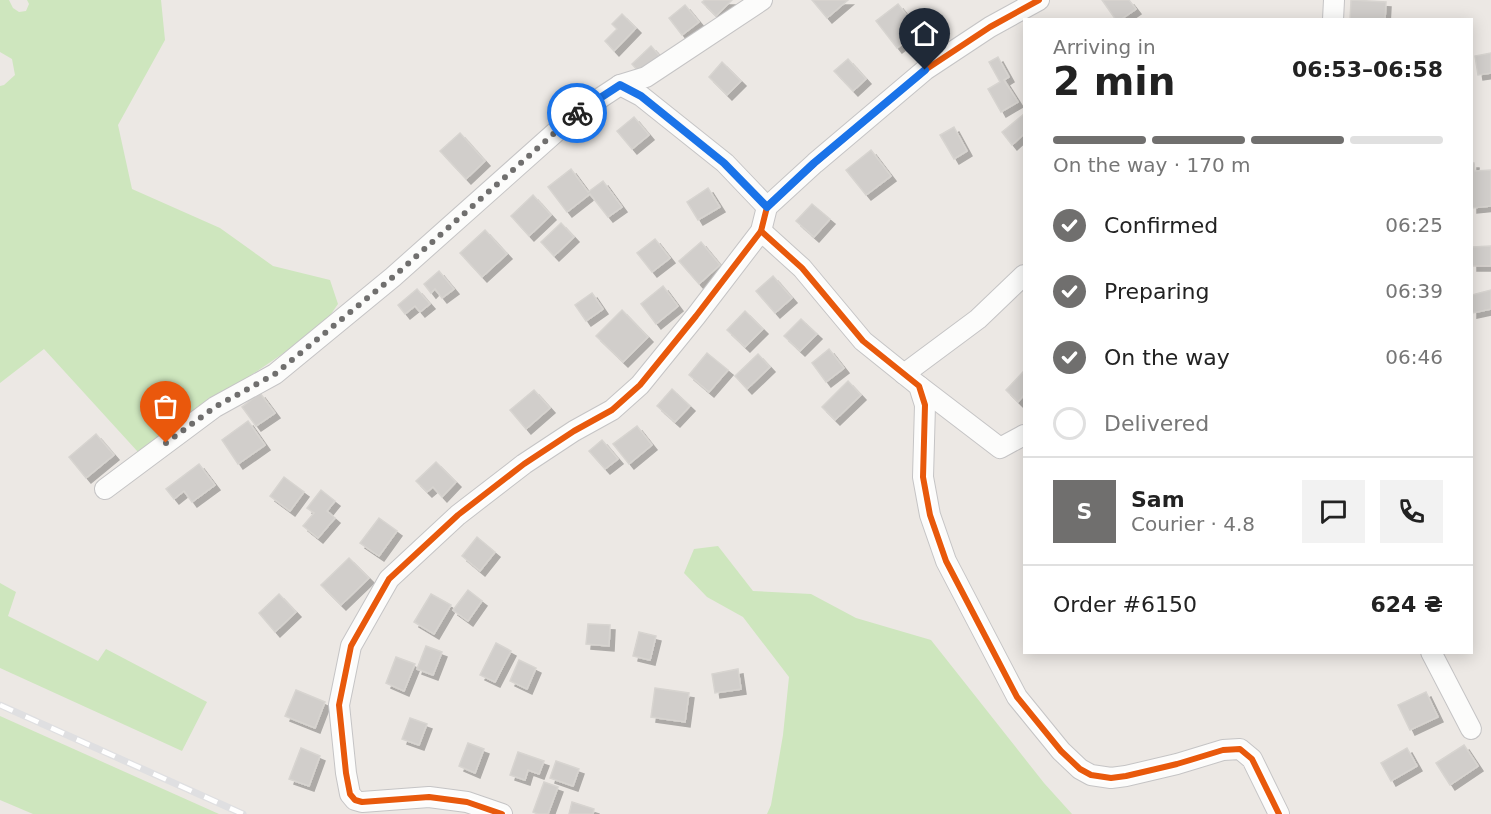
<!DOCTYPE html>
<html lang="en">
<head>
<meta charset="utf-8">
<style>
  :root { --surface:#fff; --page:#f2f2f2; --text:#222; --muted:#767676; --line:#e0e0e0; --accent:#706f6e }
  body { margin:0; font-family:"DejaVu Sans",sans-serif; background:var(--page); color:var(--text); height:100vh; display:flex; flex-direction:column; font-size:22px; white-space:nowrap }
  * { box-sizing:border-box; margin:0 }
  p { font-size:20px; color:var(--muted) }
  .icon { flex:none; width:33px; height:33px; fill:none; stroke:currentColor; stroke-width:2; stroke-linecap:round; stroke-linejoin:round }
  .map { position:relative; flex:1; overflow:hidden }
  .details { position:absolute; left:1023px; top:18px; width:450px; height:636px; display:flex; flex-direction:column; background:var(--surface); border-radius:0px; box-shadow:0 3px 15px #0003 }
  .details>* { flex:none }
  .pin { position:absolute; display:grid; place-items:center; width:51px; height:51px; color:#fff; margin:-62px -26px; border-radius:50% 50% 50% 0; rotate:-45deg; box-shadow:0 0 6px #0007 }
  .pin .icon { rotate:45deg }
  .courier { position:absolute; display:grid; place-items:center; width:60px; height:60px; margin:-30px; border:4px solid #1a73e8; border-radius:50%; background:#fff; color:#222; box-shadow:0 2px 8px #0007 }
  .overview em { font-style:normal; font-weight:700 }
  .overview div { display:flex; flex-direction:column-reverse }
  .overview { display:flex; align-items:center; justify-content:space-between; height:102px; padding:0 30px }
  h1 { font-size:39px; font-weight:700; line-height:45px }
  .bar { display:grid; grid-template-columns:repeat(4,1fr); gap:9px 6px; align-content:center; height:72px; padding:0 30px }
  .bar i { height:8px; border-radius:4px; background:var(--line) }
  .bar .selected { background:var(--accent) }
  .bar p { grid-column:span 4 }
  .line { display:flex; align-items:center; gap:15px; padding:0 30px; border-top:2px solid var(--line) }
  .line div { flex:1 }
  .round { display:grid; place-items:center; flex:none; width:63px; height:63px; border-radius:0px; background:var(--page) }
  ol { padding:0 30px; list-style:none }
  li { display:flex; align-items:center; gap:18px; height:66px }
  li p { margin-inline-start:auto }
  li .icon { padding:6px; border-radius:50%; background:var(--accent); color:#fff; stroke-width:4 }
  li:last-child { color:var(--muted) }
  li i { width:33px; height:33px; border:3px solid var(--line); border-radius:50% }
  .map>svg:first-child { display:block }
</style>
</head>
<body>
<div class="map">
<svg width="1491" height="814" viewBox="0 0 1491 814">
  <defs>
    <filter id="shadow"><feDropShadow dx="5" dy="5" stdDeviation="0" flood-color="#0004"/></filter>
  </defs>
  <rect width="100%" height="100%" fill="#ece8e4"/>
  <g fill="#cee6be">
    <path d="M0,0H9L13,8L19,12L26,11L29,4L27,0H161L165,40L118,125L132,189L220,228L273,266L330,280L338,304L322,327L138,452L44,349L0,383V86L4,85L15,75L12,59L0,52Z"/>
    <path d="M718,546L753,591L811,594L856,618L931,640L1044,783L1072,814H767L771,805L783,735L789,677L743,617L707,597L684,573L694,549Z"/>
    <path d="M0,583L16,592L8,616L98,661L106,649L207,702L182,751L0,668Z"/>
    <path d="M0,716L219,814H33L0,800Z"/>
  </g>
  <g fill="#d1cecb" stroke="#d7d4d0" stroke-width="1.5" filter="url(#shadow)">
    <path d="M705,0H732L716,16L702,2Z"/>
    <path d="M812,0H848L827,18Z"/>
    <path d="M1102,0H1129L1136,9L1120,20H1116Z"/>
    <path d="M1351,0L1386,2L1385,20H1350Z"/>
    <path d="M898,4L919,31L897,48L876,21Z"/>
    <path d="M685,5L699,22L682,35L669,18Z"/>
    <path d="M622,14L636,28L614,51L605,41L617,29L612,24Z"/>
    <path d="M651,46L663,60L643,77L632,64Z"/>
    <path d="M1491,53V73L1478,75L1475,56Z"/>
    <path d="M998,57L1009,77L1004,80L1018,102L1001,112L988,89L1000,82L989,62Z"/>
    <path d="M848,59L866,79L853,91L834,71Z"/>
    <path d="M722,62L741,81L727,95L709,77Z"/>
    <path d="M1024,114V134L1012,145L1002,132Z"/>
    <path d="M634,117L649,135L632,149L617,131Z"/>
    <path d="M954,127L967,151L954,159L940,135Z"/>
    <path d="M460,133L485,161L466,179L440,151Z"/>
    <path d="M871,150L891,176L866,195L846,170Z"/>
    <path d="M1472,163H1474L1475,171L1491,170V206L1472,208Z"/>
    <path d="M571,169L588,192L603,181L622,207L608,217L590,194L567,212L548,187Z"/>
    <path d="M708,188L720,207L698,220L687,202Z"/>
    <path d="M533,195L551,215L529,236L511,216Z"/>
    <path d="M812,204L830,219L814,237L796,221Z"/>
    <path d="M561,223L574,237L554,256L541,242Z"/>
    <path d="M485,230L507,254L482,277L460,253Z"/>
    <path d="M655,239L670,258L652,272L637,253Z"/>
    <path d="M701,242L720,265L699,284L679,261Z"/>
    <path d="M1491,246V266H1472V247Z"/>
    <path d="M439,271L454,289L442,298L435,289L431,293L424,284Z"/>
    <path d="M773,276L792,298L775,313L756,291Z"/>
    <path d="M663,286L678,306L656,324L641,304Z"/>
    <path d="M417,289L430,304L420,312L415,306L405,314L398,305Z"/>
    <path d="M1491,290V309L1472,313V292V295Z"/>
    <path d="M592,293L603,309L586,321L575,305Z"/>
    <path d="M622,310L648,337L623,362L596,336Z"/>
    <path d="M745,311L763,329L745,347L727,330Z"/>
    <path d="M801,319L817,334L800,351L784,336Z"/>
    <path d="M829,349L844,368L826,382L812,363Z"/>
    <path d="M707,353L728,370L709,392L689,375Z"/>
    <path d="M758,354L770,367L747,389L735,376Z"/>
    <path d="M1024,371V395L1018,402L1006,390Z"/>
    <path d="M848,381L861,395L835,420L822,407Z"/>
    <path d="M672,389L690,406L675,422L657,406Z"/>
    <path d="M534,390L550,408L526,429L510,410Z"/>
    <path d="M260,393L275,413L256,426L242,407Z"/>
    <path d="M248,421L265,445L238,464L222,440Z"/>
    <path d="M637,426L652,445L629,464L613,444Z"/>
    <path d="M96,434L114,455L86,478L69,457Z"/>
    <path d="M602,440L618,459L605,469L589,451Z"/>
    <path d="M436,462L456,482L442,497L433,487L427,492L416,481Z"/>
    <path d="M199,464L215,485L192,502L184,491L174,499L166,489Z"/>
    <path d="M284,477L304,492L290,511L270,496Z"/>
    <path d="M321,490L335,501L327,511L335,518L318,538L303,526L314,513L307,508Z"/>
    <path d="M379,518L397,531L379,556L360,543Z"/>
    <path d="M477,537L495,552L480,571L462,556Z"/>
    <path d="M349,558L369,578L341,605L321,585Z"/>
    <path d="M468,590L482,601L468,621L453,610Z"/>
    <path d="M279,594L296,612L275,632L259,613Z"/>
    <path d="M431,594L451,605L434,634L414,622Z"/>
    <path d="M588,624L610,625L609,646L586,644Z"/>
    <path d="M639,632L656,636L650,660L633,656Z"/>
    <path d="M496,643L511,651L495,682L480,675Z"/>
    <path d="M426,646L442,652L433,675L417,669Z"/>
    <path d="M396,657L415,664L404,691L386,683Z"/>
    <path d="M519,660L536,668L527,689L510,681Z"/>
    <path d="M738,669L741,689L715,693L712,674Z"/>
    <path d="M655,688L689,693L685,722L651,717Z"/>
    <path d="M296,690L325,702L315,728L285,716Z"/>
    <path d="M1426,692L1438,717L1410,730L1398,705Z"/>
    <path d="M410,718L427,724L419,745L402,739Z"/>
    <path d="M468,743L484,749L475,773L459,766Z"/>
    <path d="M1464,745L1478,766L1450,785L1436,763Z"/>
    <path d="M301,748L320,756L309,786L289,779Z"/>
    <path d="M1407,748L1417,766L1391,781L1381,763Z"/>
    <path d="M518,752L544,761L539,774L528,770L525,780L510,775Z"/>
    <path d="M556,761L579,769L573,786L550,778Z"/>
    <path d="M544,782L558,787L548,814H538L533,812Z"/>
    <path d="M572,802L594,809L593,814H569Z"/>
  </g>
  <g fill="none" stroke-linecap="round" stroke-linejoin="round">
    <g stroke="#c5c4c5" stroke-width="22">
      <g id="street">
        <path d="M1333,20L1334,0"/>
        <path d="M620,85L641,96L725,163L767,207"/>
        <path d="M761,231L802,268L863,341L919,386L925,405L923,477L930,515L946,561L1017,697L1061,751L1080,769L1091,775L1111,778L1126,776L1177,764L1223,750L1240,749L1252,759L1279,814"/>
        <path d="M904,374L978,319L1024,275"/>
        <path d="M919,386L1000,448L1024,435"/>
        <path d="M105,489L215,407L275,374L393,277L576,114L620,85L646,77L762,0"/>
        <path d="M1431,652L1471,729"/>
        <path d="M502,814L467,802L429,797L362,802L355,800L350,794L346,773L339,705L351,646L389,579L458,515L524,464L574,431L612,410L640,385L696,316L761,231L767,207L815,163L925,70L990,27L1039,0"/>
      </g>
    </g>
    <use href="#street" stroke="#fcfcfb" stroke-width="20"/>
    <g stroke="#dfdfe1" stroke-width="7">
      <path id="rail" d="M0,705L243,814"/>
    </g>
    <use href="#rail" stroke="#fff" stroke-width="4.5" stroke-dasharray="14" stroke-linecap="butt"/>
    <g stroke="#fff" stroke-width="10">
      <g id="cycleway">
        <path d="M761,231L802,268L863,341L919,386L925,405L923,477L930,515L946,561L1017,697L1061,751L1080,769L1091,775L1111,778L1126,776L1177,764L1223,750L1240,749L1252,759L1279,814"/>
        <path d="M502,814L467,802L429,797L362,802L355,800L350,794L346,773L339,705L351,646L389,579L458,515L524,464L574,431L612,410L640,385L696,316L761,231L767,207L815,163L925,70L990,27L1039,0"/>
      </g>
    </g>
    <use href="#cycleway" stroke="#e8590c" stroke-width="6"/>
  </g>
  <g fill="none" stroke-linecap="round" stroke-linejoin="round">
    <path stroke="#706f6e" stroke-width="6" stroke-dasharray="0 10.8" d="M166,443L215,407L275,374L393,277L577,113"/>
    <path stroke="#1a73e8" stroke-width="8" d="M577,113L620,85L641,96L724,163L767,207L814,163L925,70"/>
  </g>
</svg>
<div class="pin" style="left:166px;top:443px;background:#ea580c"><svg class="icon" aria-label="bag" viewBox="0 0 24 24"><path d="M5 8h14l-1 12H6zM9 8a3 3 0 0 1 6 0"/></svg></div>
<div class="pin" style="left:925px;top:70px;background:#1f2937"><svg class="icon" aria-label="home" viewBox="0 0 24 24"><path d="M3 11l9-7 9 7M6 9v11h12V9"/></svg></div>
<div class="courier" style="left:577px;top:113px"><svg class="icon" aria-label="bike" viewBox="0 0 24 24"><circle cx="6" cy="16" r="4"/><circle cx="18" cy="16" r="4"/><path d="M6 16l4-8h5l3 8M10 8l3 8H6M13 5h3"/></svg></div>
<section class="details">
<div class="overview"><div><h1>2 min</h1><p>Arriving in</p></div><em>06:53–06:58</em></div>
<div class="bar"><i class="selected"></i><i class="selected"></i><i class="selected"></i><i></i><p>On the way · 170 m</p></div>
<ol>
<li><svg class="icon" aria-label="check" viewBox="0 0 24 24"><path d="M5 12l5 5 9-10"/></svg>Confirmed<p>06:25</p></li>
<li><svg class="icon" aria-label="check" viewBox="0 0 24 24"><path d="M5 12l5 5 9-10"/></svg>Preparing<p>06:39</p></li>
<li><svg class="icon" aria-label="check" viewBox="0 0 24 24"><path d="M5 12l5 5 9-10"/></svg>On the way<p>06:46</p></li>
<li><i></i>Delivered</li>
</ol>
<div class="line" style="height:108px"><b class="round" style="background:var(--accent);color:#fff">S</b><div><b>Sam</b><p>Courier · 4.8</p></div><a class="round"><svg class="icon" aria-label="chat" viewBox="0 0 24 24"><path d="M4 5h16v11H9l-5 4z"/></svg></a><a class="round"><svg class="icon" aria-label="phone" viewBox="0 0 24 24"><path d="M5 4h4l2 5-3 2q2 4 5 5l2-3 5 2v4C11 20 4 13 5 4z"/></svg></a></div>
<div class="line" style="height:78px"><div>Order #6150</div><b>624 ₴</b></div>
</section>
</div>
</body>
</html>
